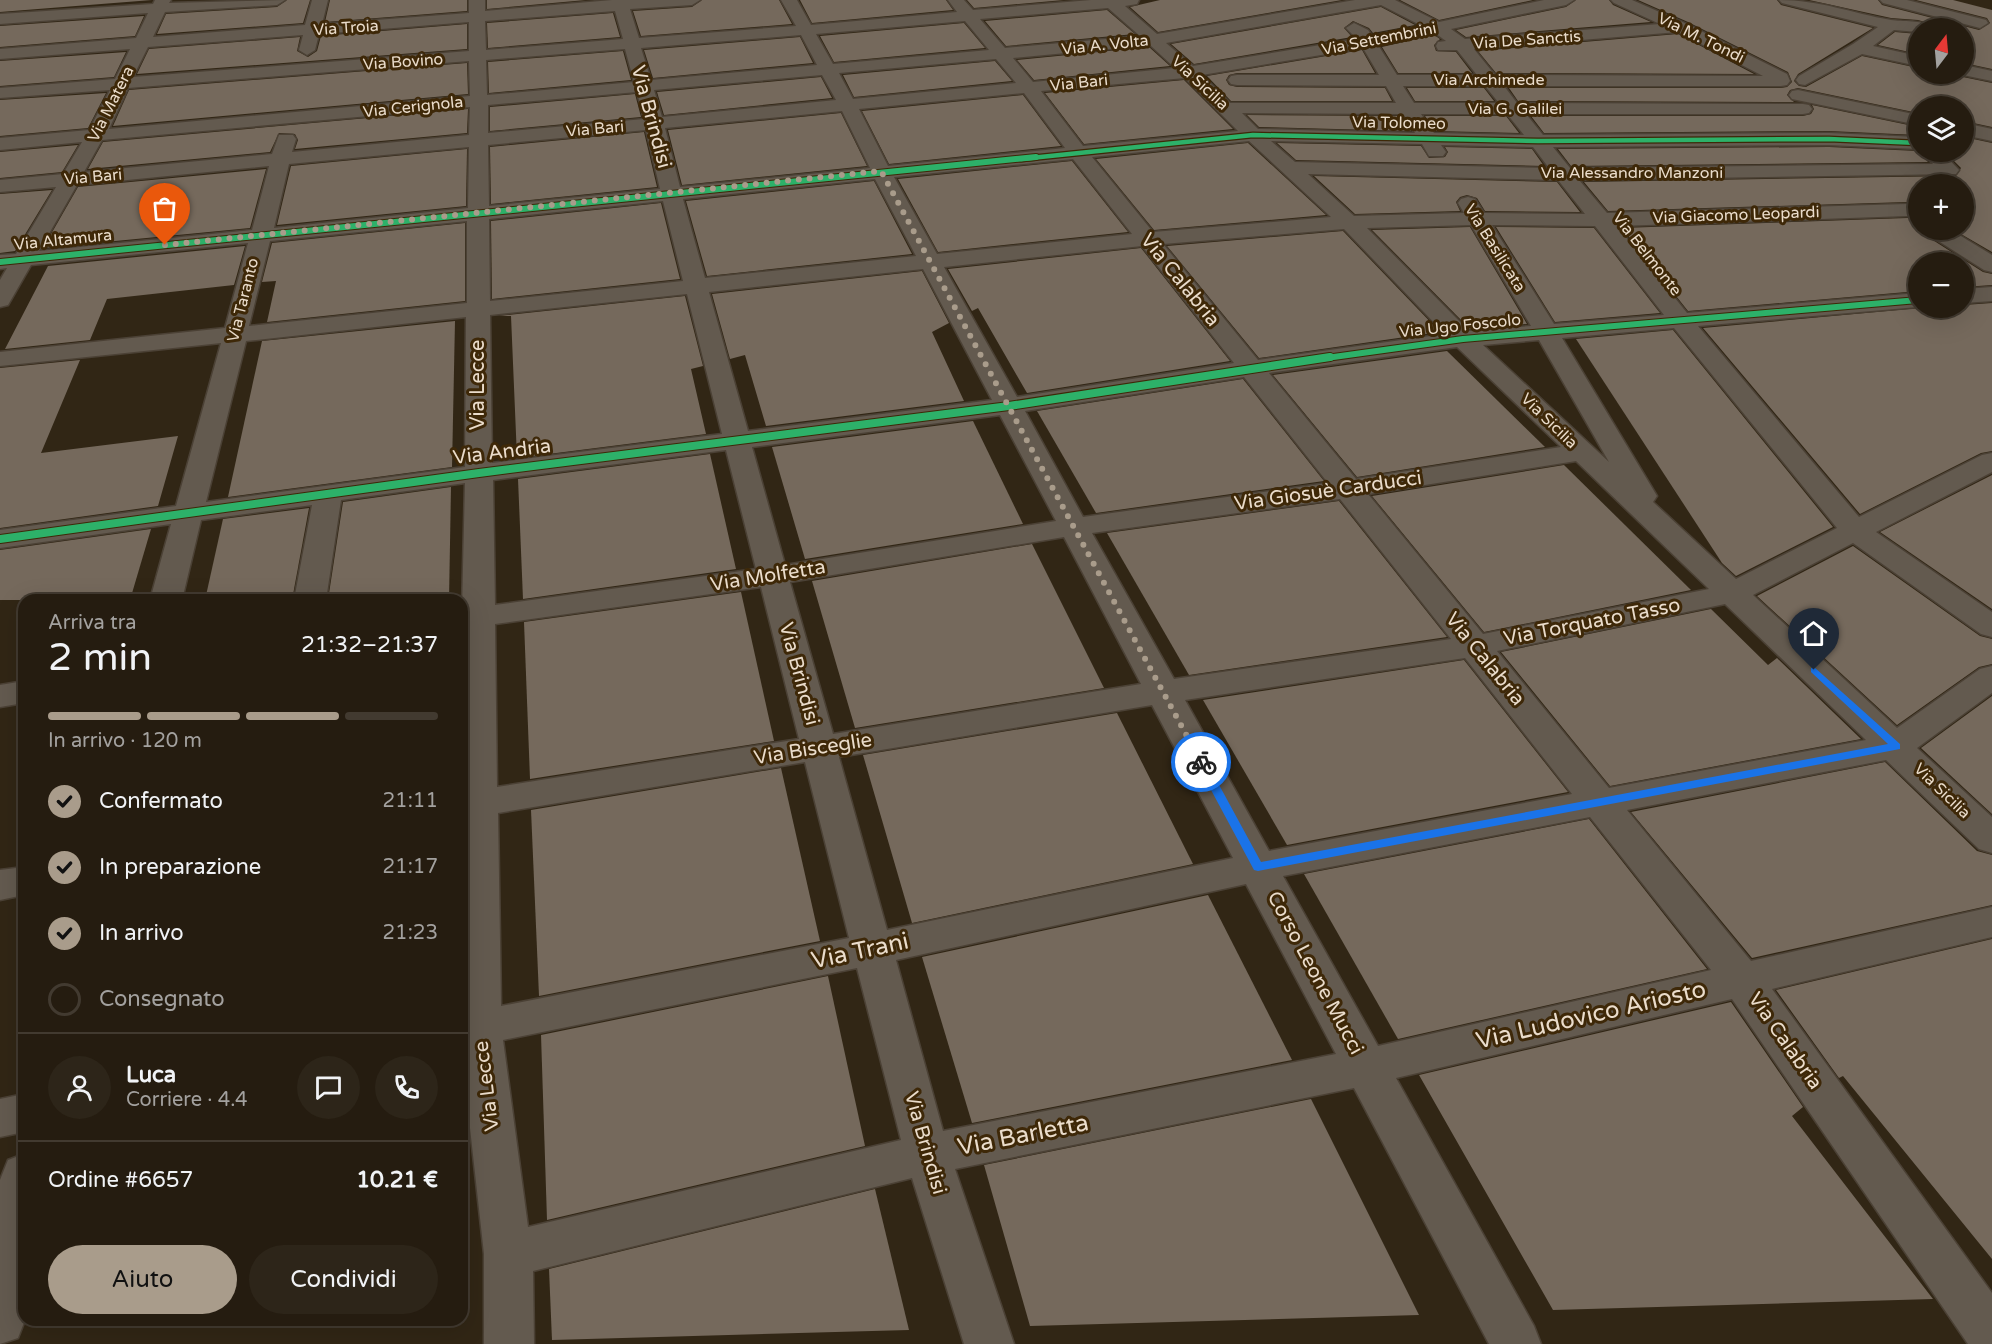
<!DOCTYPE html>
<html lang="it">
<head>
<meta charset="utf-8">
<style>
  :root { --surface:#251c10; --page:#2d2519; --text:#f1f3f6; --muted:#a3a19f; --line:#423a30; --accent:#a99c8b }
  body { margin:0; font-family:"Varela Round",sans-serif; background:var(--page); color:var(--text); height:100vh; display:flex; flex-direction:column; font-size:22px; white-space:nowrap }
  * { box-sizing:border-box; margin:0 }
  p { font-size:20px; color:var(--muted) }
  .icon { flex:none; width:33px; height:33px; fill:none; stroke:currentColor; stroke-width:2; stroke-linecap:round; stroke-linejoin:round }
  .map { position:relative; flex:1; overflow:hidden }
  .drawer { position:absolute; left:18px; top:594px; width:450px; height:732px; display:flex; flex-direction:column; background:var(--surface); border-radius:18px; box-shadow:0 6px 24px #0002,0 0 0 2px var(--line) }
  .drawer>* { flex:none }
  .needle { width:39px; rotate:16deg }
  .tools { position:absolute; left:1908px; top:18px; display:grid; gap:12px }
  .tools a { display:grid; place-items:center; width:66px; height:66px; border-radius:50%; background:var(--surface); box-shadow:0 6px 24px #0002,0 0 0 2px var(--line); font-size:30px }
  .pin { position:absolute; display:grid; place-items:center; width:51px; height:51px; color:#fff; margin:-62px -26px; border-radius:50% 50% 50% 0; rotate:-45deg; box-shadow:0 0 6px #0007 }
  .pin .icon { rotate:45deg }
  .courier { position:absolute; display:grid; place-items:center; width:60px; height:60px; margin:-30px; border:4px solid #1a73e8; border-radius:50%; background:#fff; color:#222; box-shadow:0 2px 8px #0007 }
  .summary em { font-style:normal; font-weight:600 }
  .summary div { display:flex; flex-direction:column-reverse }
  .summary { display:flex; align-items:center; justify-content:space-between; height:102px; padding:0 30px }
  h1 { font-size:39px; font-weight:600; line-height:45px }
  .bar { display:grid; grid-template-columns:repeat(4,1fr); gap:9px 6px; align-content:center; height:72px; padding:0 30px }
  .bar i { height:8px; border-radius:4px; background:var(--line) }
  .bar .active { background:var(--accent) }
  .bar p { grid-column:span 4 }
  .line { display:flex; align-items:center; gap:15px; padding:0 30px; border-top:2px solid var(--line) }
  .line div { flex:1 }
  .round { display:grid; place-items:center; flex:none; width:63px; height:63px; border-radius:32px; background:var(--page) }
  ol { padding:0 30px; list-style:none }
  li { display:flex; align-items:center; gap:18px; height:66px }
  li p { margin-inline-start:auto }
  li .icon { padding:6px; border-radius:50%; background:var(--accent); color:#111; stroke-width:4 }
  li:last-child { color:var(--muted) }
  li i { width:33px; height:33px; border:3px solid var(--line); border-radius:50% }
  .cta { display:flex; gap:12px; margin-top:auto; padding:12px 30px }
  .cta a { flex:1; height:69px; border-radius:36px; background:var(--accent); color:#111; font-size:24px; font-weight:600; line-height:69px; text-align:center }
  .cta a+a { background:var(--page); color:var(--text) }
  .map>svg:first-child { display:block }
</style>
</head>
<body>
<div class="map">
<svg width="1992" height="1344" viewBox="0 0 1992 1344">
  <rect width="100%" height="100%" fill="#312615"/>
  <g fill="#75695c">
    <path d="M0,0H152L0,12Z"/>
    <path d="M287,0H310L303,23L157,34L166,14L277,7Z"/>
    <path d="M330,0H467V11L325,22Z"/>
    <path d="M487,0H586L487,9Z"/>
    <path d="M702,0H779L792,24L641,36L633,11L692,7Z"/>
    <path d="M800,0H946L953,10L812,23Z"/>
    <path d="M967,0H1064L974,8Z"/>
    <path d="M1160,0H1342L1158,32L1130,7Z"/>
    <path d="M1400,0H1533L1439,20Z"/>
    <path d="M1576,0H1609L1613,5L1651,22L1466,37L1456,30L1566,7Z"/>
    <path d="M1638,0H1777L1781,5L1873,28L1798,74L1794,81L1799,86L1806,87L1862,56L1918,68V74H1956L1958,76L1992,83V127L1964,121V106H1918V113L1798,88L1790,90L1787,95L1794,102L1518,101L1509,88H1781L1787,87L1792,82L1788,72L1688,22Z"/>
    <path d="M1809,0H1878L1882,5L1979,30L1990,23L1987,18L1916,0H1953L1992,10V69L1964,63V28H1933L1928,23L1918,20L1891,18Z"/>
    <path d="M1381,7L1415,25L1373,33L1369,28L1353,21L1344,28L1352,37L1194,64L1171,44Z"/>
    <path d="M1107,10L1135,34L1006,46L985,21Z"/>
    <path d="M613,13L620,37L488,48L487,23Z"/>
    <path d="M144,16L135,36L0,47V26Z"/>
    <path d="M964,23L985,48L834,62L820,36Z"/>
    <path d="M467,24V49L137,74L149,49L300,37L297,51L308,57L317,51L321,36Z"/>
    <path d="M1895,32L1918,34V54L1878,45Z"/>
    <path d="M1678,34L1754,74L1496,73L1478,51Z"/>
    <path d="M1434,35L1440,39L1434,45L1436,51L1456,52L1472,73H1398L1382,47Z"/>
    <path d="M800,37L813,63L653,78L644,50Z"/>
    <path d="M1149,47L1170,66L1034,80L1017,60Z"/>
    <path d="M1362,50L1375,73H1237L1229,75L1226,80L1229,85L1237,87L1385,88L1392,101H1231L1207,76Z"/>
    <path d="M623,51L631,80L489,93L488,62Z"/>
    <path d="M126,52L114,77L0,86V61Z"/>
    <path d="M995,61L1012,81L854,97L843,75Z"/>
    <path d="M467,63L468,94L113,126L129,90Z"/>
    <path d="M821,77L832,98L664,115L657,92Z"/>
    <path d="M1184,80L1233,129L1084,144L1045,93Z"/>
    <path d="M1407,88H1484L1494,101H1415Z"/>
    <path d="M106,93L88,128L0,136V100Z"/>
    <path d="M635,94L641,117L490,131V107Z"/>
    <path d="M1023,95L1061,146L889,164L862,111Z"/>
    <path d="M1812,105L1918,127V135L1829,131L1544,133L1531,116H1803L1811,114L1814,109Z"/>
    <path d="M468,109L467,133L295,149L298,140L295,134L279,133L270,152L88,169L103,142Z"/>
    <path d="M841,113L867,166L682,185L668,130Z"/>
    <path d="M1247,115L1402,116L1411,131L1259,127Z"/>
    <path d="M1425,116H1506L1519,133L1435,131Z"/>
    <path d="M644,132L657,187L491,204L490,147Z"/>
    <path d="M1964,137L1992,143V252L1954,230H1964V184H1918V208L1915,204L1907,202L1608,211L1584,182L1956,176L1961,168L1945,152H1964Z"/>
    <path d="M1248,143L1326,215L1154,230L1096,159Z"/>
    <path d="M1277,143L1421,146L1429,158L1445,157L1448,152L1445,147L1532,149L1544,166L1296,160Z"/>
    <path d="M78,145L62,172L0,178V152Z"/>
    <path d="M1829,147L1918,151L1928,162L1571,166L1558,149Z"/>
    <path d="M467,149L466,206L277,225L291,166Z"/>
    <path d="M1072,161L1128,232L938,252L898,179Z"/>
    <path d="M266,169L250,228L43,248L78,187Z"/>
    <path d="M1314,176L1557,182L1580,212L1485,211L1477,198L1467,195L1460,197L1456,202L1460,211L1355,214Z"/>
    <path d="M874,181L912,254L707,276L686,201Z"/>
    <path d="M52,190L15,251L0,253V194Z"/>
    <path d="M661,203L680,279L492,299L491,221Z"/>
    <path d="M1918,212V230H1924L1928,237L1983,272L1992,274V285L1964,287V262H1918V291L1688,311L1622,228L1907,218L1915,216Z"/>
    <path d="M465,223V301L267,322L276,281L262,282L272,243Z"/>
    <path d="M1470,227L1527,324L1470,329L1372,230Z"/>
    <path d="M1496,227L1594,228L1660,313L1555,322Z"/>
    <path d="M1343,231L1440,332L1259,358L1167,246Z"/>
    <path d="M245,246L234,285L107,299L90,340L5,349L48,266Z"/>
    <path d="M1141,248L1230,361L1027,393L978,308L972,311L948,269Z"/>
    <path d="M922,271L949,323L932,332L964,401L766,426L745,355L730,359L712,294Z"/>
    <path d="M685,296L703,366L691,369L706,434L517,458L511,316H499Z"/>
    <path d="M1992,303V451L1981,453L1860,514L1703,328L1920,308H1964V305Z"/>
    <path d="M455,321L452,467L228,497L262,341Z"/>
    <path d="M1673,330L1833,527L1736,576L1722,563L1576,339Z"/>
    <path d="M1447,351L1545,447L1357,477L1273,375Z"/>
    <path d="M80,360L41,453L178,436L158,506L0,528V368Z"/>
    <path d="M1243,379L1324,481L1096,513L1037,411Z"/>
    <path d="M973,421L1023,524L805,559L772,447Z"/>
    <path d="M710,454L736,569L523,599L518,479Z"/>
    <path d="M1564,465L1691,590L1484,632L1372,496Z"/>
    <path d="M1992,475V609L1880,532Z"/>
    <path d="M451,487L449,600H328L343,502Z"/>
    <path d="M1339,501L1447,637L1189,675L1107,533Z"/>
    <path d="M309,508L292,600H205L223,519Z"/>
    <path d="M151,529L130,600H0V550Z"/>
    <path d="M1032,544L1104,688L855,728L812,581Z"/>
    <path d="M1853,546L1980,636L1992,639V664L1979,667L1897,725L1757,596Z"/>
    <path d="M741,592L774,741L530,779L524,622Z"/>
    <path d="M1711,609L1768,665L1777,658L1861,739L1610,786L1501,652Z"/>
    <path d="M1464,660L1568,792L1287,845L1203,700Z"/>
    <path d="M1992,696V814L1921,748Z"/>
    <path d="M1117,713L1193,864L912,923L863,755Z"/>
    <path d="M1885,762L1977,851L1992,855V905L1752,958L1631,812Z"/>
    <path d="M781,768L820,941L539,996L531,810Z"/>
    <path d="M1589,819L1707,969L1398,1039L1304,874Z"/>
    <path d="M1208,895L1292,1060L972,1123L922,957Z"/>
    <path d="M1992,939V1259L1843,1076L1839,1078L1776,990Z"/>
    <path d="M828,976L865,1146L547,1220L541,1035Z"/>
    <path d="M1731,1002L1803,1107L1792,1116L1933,1299L1553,1310L1419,1075Z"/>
    <path d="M1311,1099L1419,1315L1030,1326L984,1165Z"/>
    <path d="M875,1189L909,1330L552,1340L549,1269Z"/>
  </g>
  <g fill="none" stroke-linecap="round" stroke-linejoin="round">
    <g stroke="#4b4135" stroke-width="3">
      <g id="minor">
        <path d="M155,0H171L169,3L285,0L277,5L165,12L153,37L305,25L312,0H328L322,24L469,13V0H485V11L612,0H700L692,5L630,9L639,38L796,26L781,0H797L811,25L957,12L948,0H964L973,10L1091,0H1139L1137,4L1125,6L1157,34L1355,0H1395L1439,22L1544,0H1574L1566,5L1451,29L1465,39L1660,24L1614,3L1611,0H1632L1687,24L1787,74L1790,81L1787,85L1781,86H1504L1517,103L1803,104L1809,105L1812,109L1809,113L1803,114H1526L1543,135L1829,133L1918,137V149L1829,145L1553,147L1570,168L1933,164L1923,152H1942L1959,170L1956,174L1579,180L1607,213L1907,204L1914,206L1917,210L1914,214L1907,216L1617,226L1687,313L1918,293V307L1698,326L1859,517L1982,455L1992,453V472L1876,532L1992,612V637L1981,634L1853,543L1753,595L1897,728L1980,669L1992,666V693L1917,748L1992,817V853L1979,849L1886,760L1627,810L1751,961L1992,907V937L1772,989L1992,1293V1344H1968L1732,999L1396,1078L1534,1326L1541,1344H1489L1354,1088L955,1169L1014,1344H964L912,1178L533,1271L534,1344H484V1254L462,1056V609L465,483L341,500L326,600H294L312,505L201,520L182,600H150L171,524L0,548V530L176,506L221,343L0,366V352L225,328L248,243L31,265L8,305L0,307V280L7,268L0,269V255L16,254L56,187L0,192V180L63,174L82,142L0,150V138L89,130L110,90L0,98V88L115,79L130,49L0,59V49L136,38L148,13L0,24V14L153,4ZM1381,5L1422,26L1372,36L1368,30L1354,23L1346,28L1357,39L1193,66L1166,43ZM1108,8L1140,36L1005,48L980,19ZM615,11L623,39L486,50L485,21ZM965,21L989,50L833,64L816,34ZM469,22V51L133,77L148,47L303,35L299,50L307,55L315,50L319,34ZM1678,32L1763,76L1495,75L1474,49ZM1435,33L1446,41L1438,42L1436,46L1438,50H1457L1477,75H1397L1378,45ZM801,35L817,65L651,80L641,48ZM1150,45L1175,68L1033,82L1013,58ZM1363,48L1379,75H1237L1231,76L1228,80L1231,84L1237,85L1386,86L1396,103H1230L1202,75ZM625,49L634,82L487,95L486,60ZM996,59L1016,83L853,99L839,73ZM469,61L470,96L109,129L128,88ZM822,75L836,100L662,117L654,90ZM1185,78L1238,131L1083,146L1041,91ZM1403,86H1485L1499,103H1414ZM637,92L644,119L488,133V105ZM1024,93L1065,148L888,166L859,109ZM470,107L469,135L292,152L296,139L293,135H279L272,154L84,172L102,140ZM842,111L870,168L680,187L665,128ZM1242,113L1403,114L1415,133L1258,129ZM1421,114H1507L1524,135L1434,133ZM646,130L660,189L489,206L488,145ZM1249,141L1331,217L1153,232L1092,157ZM1271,141L1422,144L1429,156H1443L1446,152L1441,145L1533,147L1549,168L1295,162ZM469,147L468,208L274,228L289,164ZM1073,159L1132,234L937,254L894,177ZM269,166L252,230L39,251L77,185ZM1308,174L1558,180L1585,214L1484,213L1475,199L1468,197L1461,199L1458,203L1464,213L1354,216ZM875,179L916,256L705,278L683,199ZM663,201L683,281L490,301L489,219ZM467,221V303L249,326L270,241ZM1471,225L1531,326L1469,331L1367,228ZM1492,225L1595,226L1664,315L1554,324ZM1344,229L1445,334L1258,360L1163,244ZM1142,246L1234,363L1017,397L944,267ZM923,269L992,400L748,431L709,292ZM687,294L722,434L492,463L490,315ZM466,317L465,467L206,502L246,341ZM1674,328L1837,528L1736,579L1653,502L1657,496L1562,338ZM1539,340L1609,462L1483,345ZM1457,347L1561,447L1356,479L1269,373ZM1244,377L1328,483L1083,517L1025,411ZM1000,415L1056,521L785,565L752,447ZM726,450L756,569L495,605L493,480ZM1576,461L1709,589L1483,634L1368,494ZM1340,499L1451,639L1174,679L1092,533ZM1064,537L1141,684L833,734L790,582ZM761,587L799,739L497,787L495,624ZM1725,604L1866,740L1609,788L1497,651ZM1465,658L1572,794L1269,851L1185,700ZM1152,705L1233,858L887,930L839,757ZM805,762L849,938L501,1006L498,813ZM1590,817L1711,970L1378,1046L1283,876ZM1246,884L1336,1054L943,1131L896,960ZM857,968L901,1140L528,1227L503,1040Z"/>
        <path d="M1779,0C1820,0 1851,13 1891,20C1902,22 1923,19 1931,28H1918V32L1894,30L1873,46L1918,56V66L1862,54L1805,85L1799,84L1796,80L1799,76L1853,44L1878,27L1782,3Z"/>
        <path d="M1880,0H1907L1986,20L1988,23L1980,28L1883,3Z"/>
        <path d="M1964,65L1992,71V81L1958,74H1964Z"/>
        <path d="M1798,90L1918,115V125L1792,99L1789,95L1792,91Z"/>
        <path d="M1964,123L1992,129V141L1964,135Z"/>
        <path d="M1926,230H1951L1992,255V272L1984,270L1929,235Z"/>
        <path d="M1992,287V301L1964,303V289Z"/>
        <path d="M24,681V703L0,707V685Z"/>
        <path d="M24,867V895L0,900V870Z"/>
        <path d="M24,1094V1132L0,1137V1099Z"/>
        <path d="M24,1154L25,1320L18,1338L0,1344V1180L8,1160Z"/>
      </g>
    </g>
    <use href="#minor" fill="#635a4f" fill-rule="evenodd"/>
    <g stroke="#3e2808" stroke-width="7">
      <path id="cycleway-far2" d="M1021,159L1253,135L1538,141L1829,139L1918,143"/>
    </g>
    <g stroke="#3e2808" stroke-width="8">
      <g id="cycleway-far1">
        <path d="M0,262L1036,157"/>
        <path d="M1319,359L1463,339L1918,300"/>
      </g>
    </g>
    <g stroke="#3e2808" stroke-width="10">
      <path id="cycleway" d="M0,539L479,473L1009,406L1330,357"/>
    </g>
    <use href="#cycleway-far2" stroke="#2db169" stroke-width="4.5"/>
    <use href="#cycleway-far1" stroke="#2db169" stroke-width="6"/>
    <use href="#cycleway" stroke="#2db169" stroke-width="8"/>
  </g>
  <path fill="#1a73e8" d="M1814,667L1900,744V749L1258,871L1254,870L1196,762L1201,758L1205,759L1261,862L1888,744L1811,672V668Z"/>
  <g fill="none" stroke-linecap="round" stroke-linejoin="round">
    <path stroke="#a99c8b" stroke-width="6" stroke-dasharray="0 10.8" d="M165,245L881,171L1201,762"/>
  </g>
  <g text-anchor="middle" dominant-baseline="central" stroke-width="6" stroke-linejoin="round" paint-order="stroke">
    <g font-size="16" fill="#eadccb" stroke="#3e2808">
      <text transform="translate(346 28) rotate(-4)">Via Troia</text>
      <text transform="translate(1701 38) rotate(26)">Via M. Tondi</text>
      <text transform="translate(1379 39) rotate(-11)">Via Settembrini</text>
      <text transform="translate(1527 40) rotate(-4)">Via De Sanctis</text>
      <text transform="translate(1105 45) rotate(-6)">Via A. Volta</text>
      <text transform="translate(403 62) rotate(-4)">Via Bovino</text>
      <text x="1489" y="80">Via Archimede</text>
      <text transform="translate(1079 83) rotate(-6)">Via Bari</text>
      <text transform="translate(1200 83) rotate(43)">Via Sicilia</text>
      <text transform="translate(111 104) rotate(-63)">Via Matera</text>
      <text transform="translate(413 107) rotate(-6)">Via Cerignola</text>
      <text x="1515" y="109">Via G. Galilei</text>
      <text transform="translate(1399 123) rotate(1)">Via Tolomeo</text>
      <text transform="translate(595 129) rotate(-5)">Via Bari</text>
      <text x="1632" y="173">Via Alessandro Manzoni</text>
      <text transform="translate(93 177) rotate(-5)">Via Bari</text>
      <text transform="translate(1736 215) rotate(-2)">Via Giacomo Leopardi</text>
      <text transform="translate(63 240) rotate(-6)">Via Altamura</text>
      <text transform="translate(1495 248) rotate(58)">Via Basilicata</text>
      <text transform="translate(1647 254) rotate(52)">Via Belmonte</text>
      <text transform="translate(243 300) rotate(-76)">Via Taranto</text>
      <text transform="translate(1460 326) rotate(-6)">Via Ugo Foscolo</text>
      <text transform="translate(1549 421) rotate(44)">Via Sicilia</text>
      <text transform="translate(1942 791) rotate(44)">Via Sicilia</text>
    </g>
    <g font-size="20" fill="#eadccb" stroke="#3e2808">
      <text transform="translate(651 117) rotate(75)">Via Brindisi</text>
      <text transform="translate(1180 280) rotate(51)">Via Calabria</text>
      <text transform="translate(478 385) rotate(-90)">Via Lecce</text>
      <text transform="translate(502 452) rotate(-7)">Via Andria</text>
      <text transform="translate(1328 491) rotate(-8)">Via Giosuè Carducci</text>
      <text transform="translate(768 576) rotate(-9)">Via Molfetta</text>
      <text transform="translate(1592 622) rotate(-11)">Via Torquato Tasso</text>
      <text transform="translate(1485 659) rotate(51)">Via Calabria</text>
      <text transform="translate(799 674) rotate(75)">Via Brindisi</text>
      <text transform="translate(813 749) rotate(-9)">Via Bisceglie</text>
      <text transform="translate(1315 973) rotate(62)">Corso Leone Mucci</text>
      <text transform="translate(1785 1041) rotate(55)">Via Calabria</text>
      <text transform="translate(487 1086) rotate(-97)">Via Lecce</text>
      <text transform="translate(925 1143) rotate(74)">Via Brindisi</text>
    </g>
    <g font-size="24" fill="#eadccb" stroke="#3e2808">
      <text transform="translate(860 951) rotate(-12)">Via Trani</text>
      <text transform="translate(1591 1015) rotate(-13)">Via Ludovico Ariosto</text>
      <text transform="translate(1023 1135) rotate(-11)">Via Barletta</text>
    </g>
  </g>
</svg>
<div class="tools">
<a><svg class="needle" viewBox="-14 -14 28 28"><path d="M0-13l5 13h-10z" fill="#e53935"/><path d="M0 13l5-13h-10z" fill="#a3a19f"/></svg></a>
<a><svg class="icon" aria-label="layers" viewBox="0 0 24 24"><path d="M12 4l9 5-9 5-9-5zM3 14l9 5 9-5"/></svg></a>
<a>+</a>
<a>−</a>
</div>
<div class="pin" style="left:165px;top:245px;background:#ea580c"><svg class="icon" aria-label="bag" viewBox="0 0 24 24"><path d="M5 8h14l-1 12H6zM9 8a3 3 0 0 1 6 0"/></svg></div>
<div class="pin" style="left:1814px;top:670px;background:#1f2937"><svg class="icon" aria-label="home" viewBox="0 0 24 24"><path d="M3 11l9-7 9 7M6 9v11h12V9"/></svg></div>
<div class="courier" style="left:1201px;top:762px"><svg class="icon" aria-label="bike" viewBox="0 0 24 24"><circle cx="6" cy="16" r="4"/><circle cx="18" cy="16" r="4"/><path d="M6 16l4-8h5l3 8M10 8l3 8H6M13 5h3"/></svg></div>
<section class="drawer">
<div class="summary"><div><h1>2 min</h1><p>Arriva tra</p></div><em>21:32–21:37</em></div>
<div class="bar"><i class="active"></i><i class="active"></i><i class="active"></i><i></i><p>In arrivo · 120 m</p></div>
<ol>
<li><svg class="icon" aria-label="check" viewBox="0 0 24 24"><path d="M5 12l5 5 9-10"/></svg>Confermato<p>21:11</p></li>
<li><svg class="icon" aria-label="check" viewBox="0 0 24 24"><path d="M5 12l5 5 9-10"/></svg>In preparazione<p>21:17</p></li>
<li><svg class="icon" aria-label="check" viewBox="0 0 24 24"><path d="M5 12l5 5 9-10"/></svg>In arrivo<p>21:23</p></li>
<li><i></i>Consegnato</li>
</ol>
<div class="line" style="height:108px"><a class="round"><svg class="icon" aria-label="person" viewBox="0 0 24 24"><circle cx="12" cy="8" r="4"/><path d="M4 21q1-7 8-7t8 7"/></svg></a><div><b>Luca</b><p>Corriere · 4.4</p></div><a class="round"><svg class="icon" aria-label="chat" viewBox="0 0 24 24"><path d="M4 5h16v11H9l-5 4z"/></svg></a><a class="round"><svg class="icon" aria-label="phone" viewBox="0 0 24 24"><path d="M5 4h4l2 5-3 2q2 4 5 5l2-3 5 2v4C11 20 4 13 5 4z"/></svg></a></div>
<div class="line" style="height:78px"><div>Ordine #6657</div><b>10.21 €</b></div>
<div class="cta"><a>Aiuto</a><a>Condividi</a></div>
</section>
</div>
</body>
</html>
